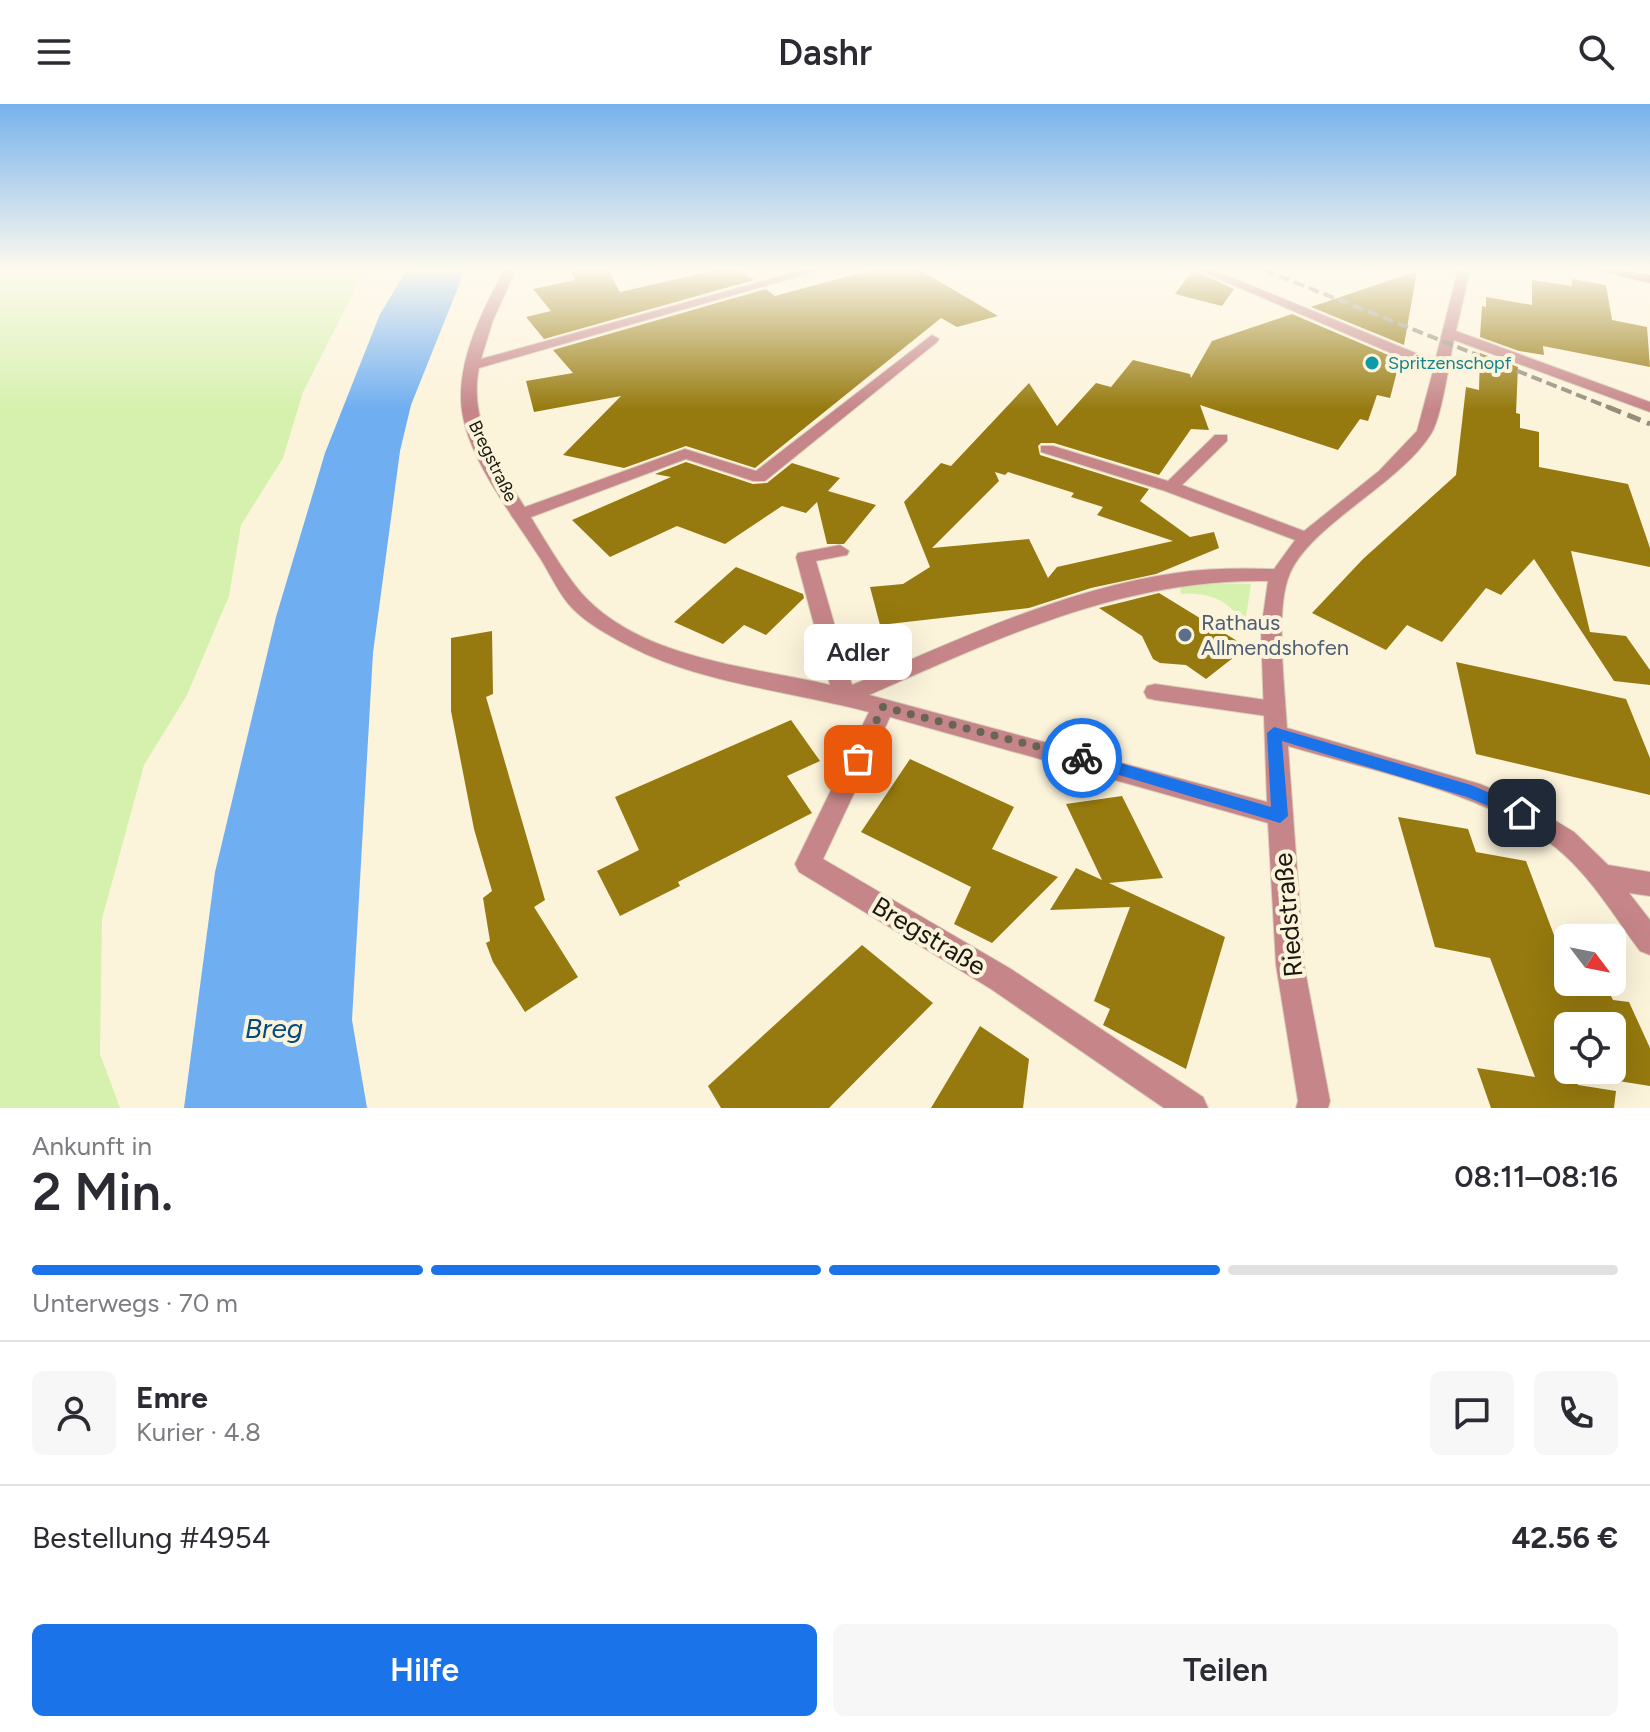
<!DOCTYPE html>
<html lang="de">
<head>
<meta charset="utf-8">
<style>
  :root { --surface:#fff; --page:#f7f7f7; --text:#2b2b33; --muted:#7c7c81; --line:#e1e1e2; --accent:#1a73e8 }
  body { margin:0; font-family:Figtree,sans-serif; background:var(--page); color:var(--text); height:100vh; display:flex; flex-direction:column; font-size:30px; white-space:nowrap }
  * { box-sizing:border-box; margin:0 }
  p { font-size:26px; color:var(--muted) }
  .icon { flex:none; width:44px; height:44px; fill:none; stroke:currentColor; stroke-width:2; stroke-linecap:round; stroke-linejoin:round }
  .map { position:relative; height:1004px; overflow:hidden }
  .details { display:flex; flex-direction:column; background:var(--surface); flex:1 }
  .details>* { flex:none }
  .needle { width:52px; rotate:122deg }
  .tools { position:absolute; left:1554px; top:820px; display:grid; gap:16px }
  .tools a { display:grid; place-items:center; width:72px; height:72px; border-radius:12px; background:var(--surface); box-shadow:0 8px 32px #0002; font-size:40px }
  .pin { position:absolute; display:grid; place-items:center; width:68px; height:68px; color:#fff; margin:-34px; border-radius:16px; box-shadow:0 4px 12px #0006 }
  .courier { position:absolute; display:grid; place-items:center; width:80px; height:80px; margin:-40px; border:6px solid #1a73e8; border-radius:50%; background:#fff; color:#222; box-shadow:0 2px 10px #0007 }
  .bubble { position:absolute; height:56px; border-radius:12px; background:var(--surface); box-shadow:0 8px 32px #0002; font-size:26px; font-weight:600; line-height:56px; text-align:center }
  .overview em { font-style:normal; font-weight:600 }
  .overview div { display:flex; flex-direction:column-reverse }
  .overview { display:flex; align-items:center; justify-content:space-between; height:136px; padding:0 32px }
  h1 { font-size:52px; font-weight:600; line-height:60px }
  .bar { display:grid; grid-template-columns:repeat(4,1fr); gap:12px 8px; align-content:center; height:96px; padding:0 32px }
  .bar i { height:10px; border-radius:6px; background:var(--line) }
  .bar .on { background:var(--accent) }
  .bar p { grid-column:span 4 }
  .line { display:flex; align-items:center; gap:20px; padding:0 32px; border-top:2px solid var(--line) }
  .line div { flex:1 }
  .round { display:grid; place-items:center; flex:none; width:84px; height:84px; border-radius:12px; background:var(--page) }
  .button { display:flex; gap:16px; margin-top:auto; padding:16px 32px }
  .button a { flex:1; height:92px; border-radius:12px; background:var(--accent); color:#fff; font-size:32px; font-weight:600; line-height:92px; text-align:center }
  .button a+a { background:var(--page); color:var(--text) }
  header { display:flex; justify-content:space-between; align-items:center; height:104px; padding:0 32px; background:var(--surface); font-size:36px; font-weight:600 }
  .map>svg:first-child { display:block }
</style>
</head>
<body>
<header><svg class="icon" aria-label="menu" viewBox="0 0 24 24"><path d="M4 6h16M4 12h16M4 18h16"/></svg>Dashr<svg class="icon" aria-label="search" viewBox="0 0 24 24"><circle cx="10" cy="10" r="6"/><path d="M15 15l6 6"/></svg></header>
<div class="map">
<svg width="1650" height="1004" viewBox="0 0 1650 1004">
  <rect width="100%" height="100%" fill="#fcf3db"/>
  <g fill="#d6f1ae">
    <path d="M0,166H365L303,288L283,354L241,421L229,492L187,591L144,661L102,815L100,950L120,1004H0Z"/>
    <path d="M1211,479L1251,480L1245,520C1228,496 1210,488 1181,490L1180,483Z"/>
  </g>
  <path fill="#6faef1" d="M407,166H465L411,301L400,347L373,549L352,916L367,1004H184L215,768L276,513L325,349L380,210Z"/>
  <g fill="#967a0f" fill-rule="evenodd">
    <path d="M570,166H608L620,188L716,166H740L754,176L544,235L526,213L551,207L533,185L575,176Z"/>
    <path d="M871,166H920L998,212L957,223L941,214L755,364L686,342L624,364L563,351L621,292L534,308L526,277L573,269L553,246L766,185L775,192Z"/>
    <path d="M1193,166L1234,185L1222,202L1175,190Z"/>
    <path d="M1417,167L1404,241L1311,203Z"/>
    <path d="M1572,175L1606,181L1612,216L1647,223L1650,263L1543,242L1544,251L1519,247L1480,233L1482,202L1486,203V193L1532,201V176L1572,182Z"/>
    <path d="M1292,210L1400,256L1390,294L1377,291L1368,317L1360,315L1338,346L1200,301L1209,326L1191,325L1159,371L1054,339H1041L1038,342L1040,351L1149,385L1140,397L1190,433L1214,428L1219,444L1156,470L1091,484L1029,504L880,521L870,483L903,480L930,463L904,398L941,359L951,362L1029,279L1057,322L1096,279L1111,283L1133,256L1190,270L1191,274L1212,237ZM995,368L1005,371L1008,368L1074,389L1071,393L1103,403L1097,411L1173,437L1057,463L1048,474L1029,435L932,444L999,377Z"/>
    <path d="M1480,249L1518,263L1516,309L1520,310V324L1539,328V363L1628,380L1650,444V463L1571,447L1590,528L1626,532L1650,566V581L1614,577L1534,455L1501,491L1486,484L1442,538L1407,521L1386,546L1312,509L1363,455L1456,371L1466,283L1479,286Z"/>
    <path d="M686,358L753,380L767,379L792,359L840,374L828,387L876,401L844,440H827L817,398L806,409L782,402L725,440L677,422L610,453L572,416L671,373L655,370Z"/>
    <path d="M736,463L803,490L804,494L766,531L744,521L723,540L674,518Z"/>
    <path d="M1159,489L1247,543L1206,575L1186,561L1160,559L1153,555L1142,532L1099,504Z"/>
    <path d="M492,527L493,590L486,593L545,796L534,803L578,873L525,908L493,858L486,839L490,837L483,794L492,787L474,725L451,607V534Z"/>
    <path d="M1456,558L1626,595L1650,654V691L1476,650Z"/>
    <path d="M791,616L820,657L787,672L812,709L678,778L680,782L620,812L597,767L639,746L615,693Z"/>
    <path d="M910,655L1014,703L992,745L1058,773L992,839L954,820L971,783L861,728Z"/>
    <path d="M1122,692L1163,774L1109,779L1225,833L1186,965L1103,921L1110,905L1094,897L1130,803L1050,806L1076,764L1102,776L1066,700Z"/>
    <path d="M1398,713L1468,725L1476,748L1526,757L1557,839L1568,841V878H1604L1613,896L1629,898L1650,944V982L1574,970L1578,981L1616,987L1614,1004H1491L1477,964L1535,973L1490,854L1435,843ZM1568,922H1612V966H1568Z"/>
    <path d="M862,841L933,899L829,1004H721L708,982Z"/>
    <path d="M980,922L1029,955L1023,1004H931Z"/>
  </g>
  <g fill="none" stroke-linecap="round" stroke-linejoin="round">
    <g stroke="#d8d0ba" stroke-width="2">
      <g id="lane">
        <path d="M932,231L939,235L937,238L765,377H753L686,355L526,415H514L511,411L514,407L685,345L756,367Z"/>
        <path d="M1155,580L1274,597L1282,599L1285,605L1282,611L1274,613L1155,596L1147,594L1144,588L1147,582Z"/>
      </g>
    </g>
    <g stroke="#d8d0ba" stroke-width="2">
      <path id="street" d="M504,166H516L493,216L481,255L803,166H821L479,264C469,313 494,354 519,394C537,422 565,473 587,495C646,555 752,563 830,581L796,453L798,449L840,441L849,447L847,451L816,457L852,581C955,537 1063,485 1176,469C1208,464 1241,464 1274,465L1295,436L1165,387L1041,348V342H1053L1168,377L1215,331H1227V337L1182,381L1304,427L1379,367L1417,327L1433,267L1198,166H1213L1435,257L1458,166H1470L1456,227L1650,298V308L1454,236C1449,258 1442,313 1431,330C1399,381 1308,422 1289,472C1275,507 1285,585 1287,624L1480,680L1531,702L1574,728L1608,761L1650,768V792L1629,789L1650,816V851L1640,847C1614,812 1590,771 1555,743C1487,689 1372,667 1288,642L1304,861L1330,997L1328,1004H1296L1298,997L1276,861L1268,719L890,613L823,755L1011,865L1203,993L1208,1004H1164L991,885L799,768L795,760L869,608C790,587 702,580 629,542C610,532 589,521 573,505C559,491 551,471 540,454C512,410 460,346 461,292C461,248 484,204 504,166ZM1268,477L1261,526L1267,698L869,591C1000,534 1123,474 1268,477Z"/>
    </g>
    <g stroke="#d8d0ba" stroke-width="2">
      <path id="secondary" d="M1595,166H1619L1650,171V179Z"/>
    </g>
    <use href="#lane" fill="#c68689" fill-rule="evenodd"/>
    <use href="#street" fill="#c68689" fill-rule="evenodd"/>
    <use href="#secondary" fill="#aa4e56" fill-rule="evenodd"/>
    <path stroke="#938d7c" stroke-width="4" stroke-dasharray="11 5" stroke-linecap="butt" d="M1264,166L1613,305"/>
    <path stroke="#938d7c" stroke-width="5" stroke-dasharray="14 7" stroke-linecap="butt" d="M1608,303L1650,320"/>
  </g>
  <linearGradient id="sky" x2="0" y2="1"><stop stop-color="#77b2ec"/><stop offset="0.54" stop-color="#fefaef"/><stop offset="1" stop-color="#fefaef" stop-opacity="0"/></linearGradient>
  <rect width="1650" height="306" fill="url(#sky)"/>
  <path fill="#1a73e8" d="M1274,623L1471,681L1528,705L1531,709L1522,716L1467,693L1282,637L1288,712L1280,719L1082,660L1074,654L1082,648L1271,703L1267,629Z"/>
  <g fill="none" stroke-linecap="round" stroke-linejoin="round">
    <path stroke="#696556" stroke-width="8" stroke-dasharray="0 14.4" d="M858,655L883,603L1082,654"/>
  </g>
  <circle fill="#0f9aa8" stroke="#fcf3db" stroke-width="3" cx="1372" cy="259" r="8"/>
  <circle fill="#5c6f8a" stroke="#fcf3db" stroke-width="3" cx="1185" cy="531" r="8"/>
  <g text-anchor="middle" dominant-baseline="central" stroke-width="8" stroke-linejoin="round" paint-order="stroke">
    <g font-size="18" fill="#0d838f" stroke="#fcf3db" text-anchor="start">
      <text x="1388" y="259">Spritzenschopf</text>
    </g>
    <g font-size="18" fill="#1a180f" stroke="#fcf3db">
      <text transform="translate(493 357) rotate(64)">Bregstraße</text>
    </g>
    <g font-size="22" fill="#4e5e75" stroke="#fcf3db" text-anchor="start">
      <text x="1201" y="518">Rathaus<tspan x="1201" dy="25">Allmendshofen</tspan></text>
    </g>
    <g font-size="26" fill="#1a180f" stroke="#fcf3db">
      <text transform="translate(1288 811) rotate(-95)">Riedstraße</text>
      <text transform="translate(929 832) rotate(31)">Bregstraße</text>
    </g>
    <g font-size="28" font-style="italic" fill="#004b86" stroke="#fcf3db">
      <text x="274" y="924">Breg</text>
    </g>
  </g>
</svg>
<div class="tools">
<a><svg class="needle" viewBox="-14 -14 28 28"><path d="M0-13l5 13h-10z" fill="#e53935"/><path d="M0 13l5-13h-10z" fill="#7c7c81"/></svg></a>
<a><svg class="icon" aria-label="locate" viewBox="0 0 24 24"><circle cx="12" cy="12" r="6"/><path d="M12 2v4M12 18v4M2 12h4M18 12h4"/></svg></a>
</div>
<div class="pin" style="left:858px;top:655px;background:#ea580c"><svg class="icon" aria-label="bag" viewBox="0 0 24 24"><path d="M5 8h14l-1 12H6zM9 8a3 3 0 0 1 6 0"/></svg></div>
<div class="pin" style="left:1522px;top:709px;background:#1f2937"><svg class="icon" aria-label="home" viewBox="0 0 24 24"><path d="M3 11l9-7 9 7M6 9v11h12V9"/></svg></div>
<div class="courier" style="left:1082px;top:654px"><svg class="icon" aria-label="bike" viewBox="0 0 24 24"><circle cx="6" cy="16" r="4"/><circle cx="18" cy="16" r="4"/><path d="M6 16l4-8h5l3 8M10 8l3 8H6M13 5h3"/></svg></div>
<div class="bubble" style="left:804px;top:520px;width:108px">Adler</div>
</div>
<section class="details">
<div class="overview"><div><h1>2 Min.</h1><p>Ankunft in</p></div><em>08:11–08:16</em></div>
<div class="bar"><i class="on"></i><i class="on"></i><i class="on"></i><i></i><p>Unterwegs · 70 m</p></div>
<div class="line" style="height:144px"><a class="round"><svg class="icon" aria-label="person" viewBox="0 0 24 24"><circle cx="12" cy="8" r="4"/><path d="M4 21q1-7 8-7t8 7"/></svg></a><div><b>Emre</b><p>Kurier · 4.8</p></div><a class="round"><svg class="icon" aria-label="chat" viewBox="0 0 24 24"><path d="M4 5h16v11H9l-5 4z"/></svg></a><a class="round"><svg class="icon" aria-label="phone" viewBox="0 0 24 24"><path d="M5 4h4l2 5-3 2q2 4 5 5l2-3 5 2v4C11 20 4 13 5 4z"/></svg></a></div>
<div class="line" style="height:104px"><div>Bestellung #4954</div><b>42.56 €</b></div>
<div class="button"><a>Hilfe</a><a>Teilen</a></div>
</section>
</body>
</html>
